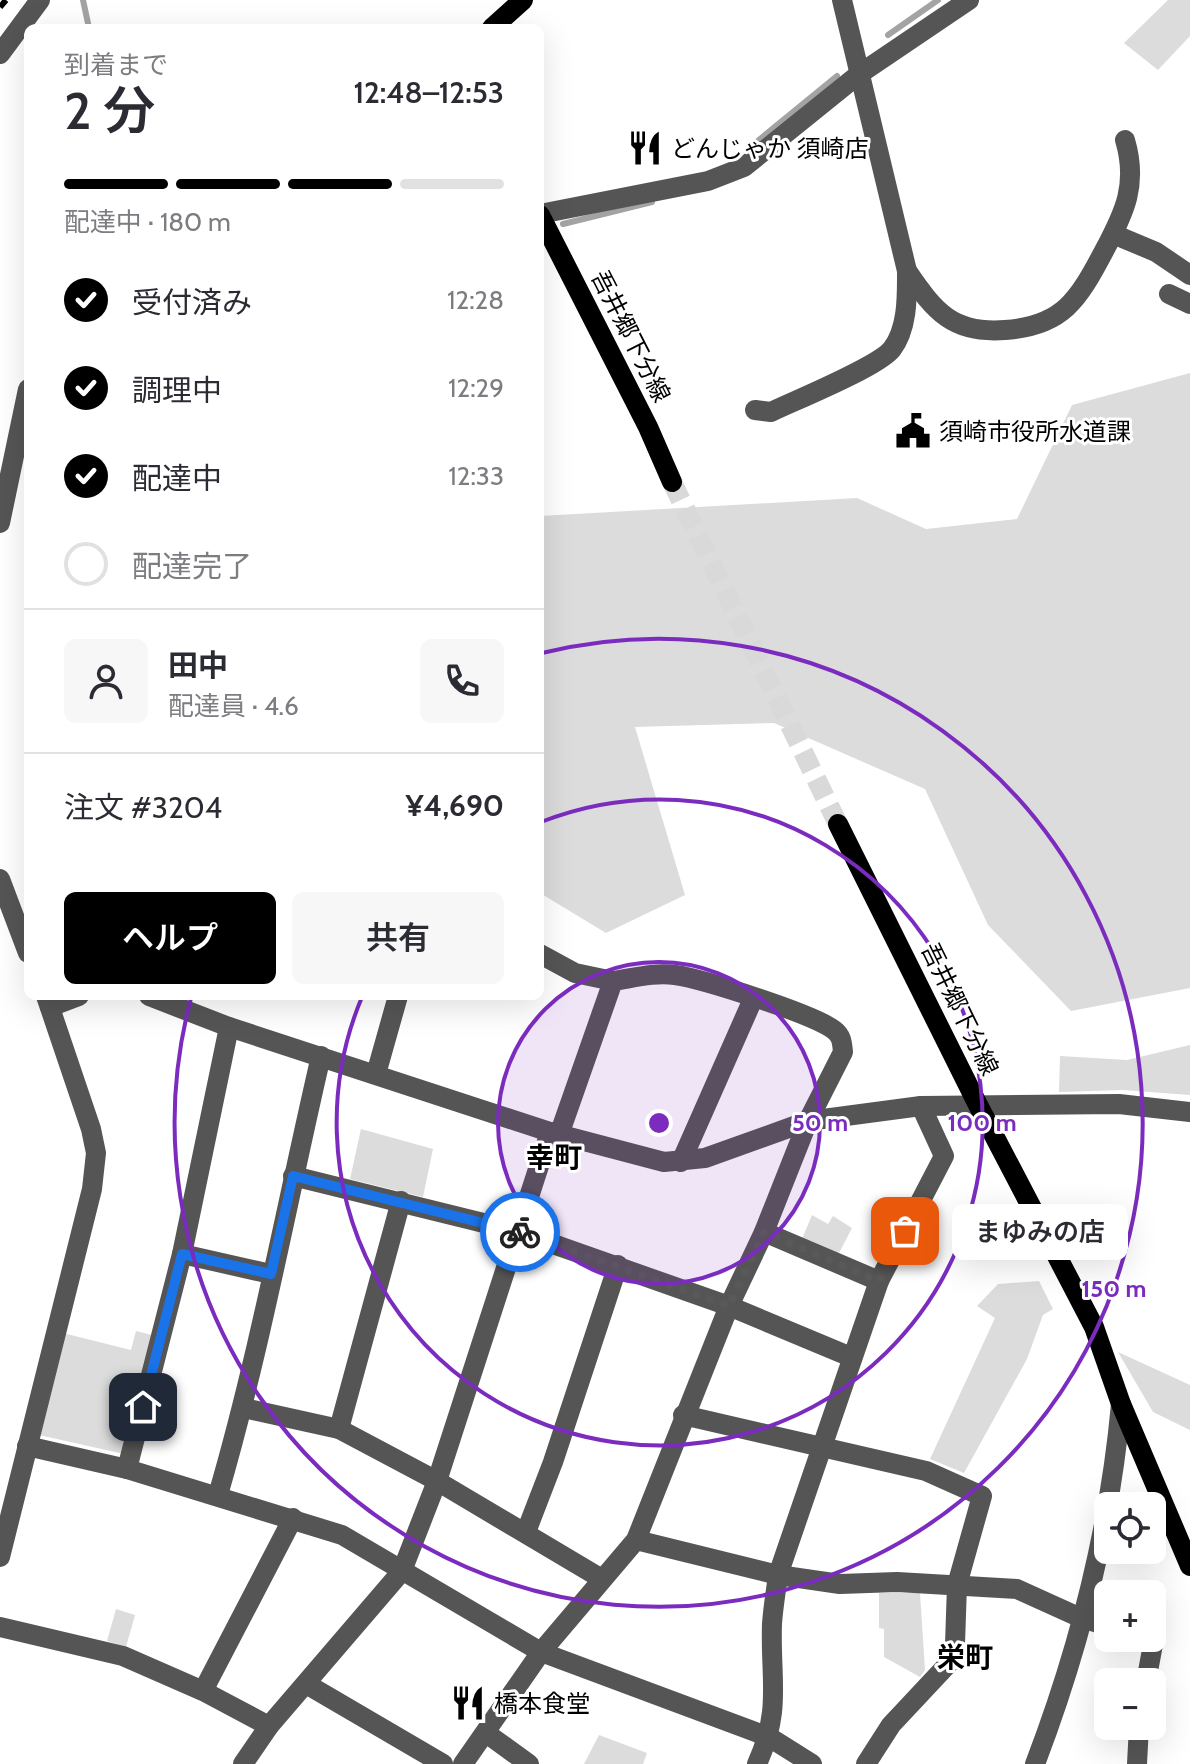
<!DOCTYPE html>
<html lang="ja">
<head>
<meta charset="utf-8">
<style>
  :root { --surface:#fff; --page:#f7f7f7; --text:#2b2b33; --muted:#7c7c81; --line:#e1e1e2; --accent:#000 }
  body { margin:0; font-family:Cabin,"Noto Sans JP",sans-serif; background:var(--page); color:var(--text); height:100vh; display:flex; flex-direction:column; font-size:30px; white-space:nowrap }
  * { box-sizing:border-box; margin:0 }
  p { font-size:26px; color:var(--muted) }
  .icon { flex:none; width:44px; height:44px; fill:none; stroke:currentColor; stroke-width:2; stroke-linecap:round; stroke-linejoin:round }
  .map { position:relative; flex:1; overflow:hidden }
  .drawer { position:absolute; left:24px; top:24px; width:520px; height:976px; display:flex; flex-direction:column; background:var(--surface); border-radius:12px; box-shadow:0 8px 32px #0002 }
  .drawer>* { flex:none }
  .fabs { position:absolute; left:1094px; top:1492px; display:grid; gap:16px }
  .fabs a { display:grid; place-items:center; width:72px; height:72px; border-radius:12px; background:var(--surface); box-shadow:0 8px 32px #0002; font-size:40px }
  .pin { position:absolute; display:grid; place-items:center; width:68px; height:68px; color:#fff; margin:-34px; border-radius:16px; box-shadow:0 4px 12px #0006 }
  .courier { position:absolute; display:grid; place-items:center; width:80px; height:80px; margin:-40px; border:6px solid #1a73e8; border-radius:50%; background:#fff; color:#222; box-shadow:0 2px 10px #0007 }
  .bubble { position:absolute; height:56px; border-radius:12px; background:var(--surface); box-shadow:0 8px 32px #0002; font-size:26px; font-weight:600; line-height:56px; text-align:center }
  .head em { font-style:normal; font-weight:600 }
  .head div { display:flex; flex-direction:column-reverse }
  .head { display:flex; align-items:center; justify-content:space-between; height:136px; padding:0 40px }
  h1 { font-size:52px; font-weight:600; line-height:60px }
  .bar { display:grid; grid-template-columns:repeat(4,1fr); gap:12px 8px; align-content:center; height:96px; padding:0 40px }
  .bar i { height:10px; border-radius:6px; background:var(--line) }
  .bar .current { background:var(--accent) }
  .bar p { grid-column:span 4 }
  .line { display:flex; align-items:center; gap:20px; padding:0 40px; border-top:2px solid var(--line) }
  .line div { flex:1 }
  .round { display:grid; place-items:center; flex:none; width:84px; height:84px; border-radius:12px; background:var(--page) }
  ol { padding:0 40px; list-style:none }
  li { display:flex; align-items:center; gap:24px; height:88px }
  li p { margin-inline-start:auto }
  li .icon { padding:8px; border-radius:50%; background:var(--accent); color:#fff; stroke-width:4 }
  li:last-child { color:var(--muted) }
  li i { width:44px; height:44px; border:4px solid var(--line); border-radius:50% }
  .primary-button { display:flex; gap:16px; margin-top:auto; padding:16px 40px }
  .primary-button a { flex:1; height:92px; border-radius:12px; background:var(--accent); color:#fff; font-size:32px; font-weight:600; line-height:92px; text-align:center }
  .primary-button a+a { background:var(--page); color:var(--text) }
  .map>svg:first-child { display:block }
</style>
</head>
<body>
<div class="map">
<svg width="1190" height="1764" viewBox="0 0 1190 1764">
  <rect width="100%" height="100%" fill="#fff"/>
  <g fill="#dcdcdc">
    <path d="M1168,0H1190V36L1158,70L1124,43Z"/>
    <path d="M1190,373V988L1071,1011L988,925L925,789L774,723L635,727L685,895L606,933L540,893V516L857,498L926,529L1017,519L1072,405Z"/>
    <path d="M1190,1045V1095L1123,1090L1059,1092L1060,1056L1127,1060Z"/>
    <path d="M361,1129L433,1149L423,1197L350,1179Z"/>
    <path d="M812,1215L828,1224L833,1216L852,1228L838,1255L802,1239Z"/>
    <path d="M1039,1281L1053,1309L1043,1315L1027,1359L964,1473L930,1459L995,1318L977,1306L998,1284Z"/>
    <path d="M136,1331L152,1335L124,1454L39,1435L63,1333L131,1350Z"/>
    <path d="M1118,1352L1190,1385V1430L1153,1412Z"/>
    <path d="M879,1593H920L925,1670L920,1677L884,1657V1629L879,1628Z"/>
    <path d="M116,1609L135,1615L126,1647L107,1641Z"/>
    <path d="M599,1735L647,1753L643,1764H584Z"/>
  </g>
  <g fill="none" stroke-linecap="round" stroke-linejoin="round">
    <g stroke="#a3a3a3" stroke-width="6">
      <path d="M83,0L89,28"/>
      <path d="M888,35L938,0"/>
      <path d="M754,144L837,76"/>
      <path d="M563,224L652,202"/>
    </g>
    <path stroke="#d9d9d9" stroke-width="20" stroke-dasharray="20 10" stroke-linecap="butt" d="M672,482L838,824"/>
    <g stroke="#555" stroke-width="20">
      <path d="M0,54L40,0"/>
      <path d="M540,214L708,181L744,167L858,75L969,0"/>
      <path d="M1113,234L1156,252L1190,275"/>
      <path d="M907,271C935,312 953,334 1005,330C1063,326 1078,300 1104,251C1125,212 1138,184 1125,140"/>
      <path d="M1169,294L1190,304"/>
      <path d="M755,410L771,412C796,400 878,367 892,349C908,328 907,296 907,271L842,0"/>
      <path d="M0,523L28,389"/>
      <path d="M0,879L28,953"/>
      <path d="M540,954L575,973L613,981"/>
      <path d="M149,996L229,1027L550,1132L664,1162L705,1158L808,1121L921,1106L1119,1104L1190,1112"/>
      <path d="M50,1007L79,996"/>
      <path d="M376,1074L398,996"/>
      <path d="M681,1162L753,999"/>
      <path d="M293,1176L516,1231L729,1306L851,1357"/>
      <path d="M764,1232L879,1281"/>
      <path d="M182,1254L229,1027"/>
      <path d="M244,1408L339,1429L437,1481L602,1579"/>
      <path d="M683,1415L926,1471L982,1496L957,1585L955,1644L950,1662L891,1725L866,1764"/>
      <path d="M339,1429L401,1201"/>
      <path d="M27,1446L127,1469L342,1535L541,1652L769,1737L812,1764"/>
      <path d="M127,1469L182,1254L271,1274"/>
      <path d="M218,1495C260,1351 287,1202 321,1056"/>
      <path d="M526,1532L553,1462L618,1265"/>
      <path d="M636,1540L778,1575L840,1584L897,1582L1017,1589L1081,1618L1108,1626"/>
      <path d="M0,1557L92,1189L96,1153L91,1129L46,996"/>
      <path d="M0,1627L123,1656L203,1691L269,1726"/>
      <path d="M1146,1682L1154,1639L1150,1638"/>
      <path d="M308,1685L443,1764"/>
      <path d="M203,1691L293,1518"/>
      <path d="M486,1733L529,1764"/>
      <path d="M243,1764L269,1726L402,1571L437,1481L550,1132"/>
      <path d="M463,1764L541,1652L636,1540L729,1306L764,1232L808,1121L843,1052C842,1043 842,1036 834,1030C813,1014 703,979 675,975C655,972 633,978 613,981L559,1135"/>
      <path d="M757,1764C782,1709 770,1680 772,1624C773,1608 776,1591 778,1575L879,1281L944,1156L921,1106"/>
      <path d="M1035,1764C1079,1649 1110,1526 1121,1404"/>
      <path d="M1137,1764L1139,1726"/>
    </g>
    <g stroke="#000" stroke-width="20">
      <path d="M492,28L523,0"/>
      <path d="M540,215L648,427L672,482"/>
      <path d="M838,824L977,1103L1094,1327L1121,1404L1190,1566"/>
    </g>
    <path stroke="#000" stroke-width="6" stroke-dasharray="12 4 2 4" stroke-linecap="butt" d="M0,7L6,0"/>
  </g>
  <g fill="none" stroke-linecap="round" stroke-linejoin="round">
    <path stroke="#595959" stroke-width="8" stroke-dasharray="0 14.4" d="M520,1232L729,1306L764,1232L879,1281L905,1231"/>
    <path stroke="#1a73e8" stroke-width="10" d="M143,1407L182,1254L271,1274L293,1176L520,1232"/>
  </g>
  <circle cx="659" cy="1123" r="161" fill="#7b2cbf" fill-opacity=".12"/>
  <g fill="none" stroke="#7b2cbf" stroke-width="4">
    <circle cx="659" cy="1123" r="161"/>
    <path d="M541 822A323 323 0 1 1 362 997"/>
    <path d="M542 653A484 484 0 1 1 191 998"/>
  </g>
  <defs>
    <g id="restaurant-bare" transform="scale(2.76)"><path d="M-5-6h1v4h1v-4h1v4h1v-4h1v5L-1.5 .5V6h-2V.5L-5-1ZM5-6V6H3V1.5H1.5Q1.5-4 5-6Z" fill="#000" stroke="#fff" stroke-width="2.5" paint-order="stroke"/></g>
    <g id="civic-bare" transform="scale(2.76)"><path d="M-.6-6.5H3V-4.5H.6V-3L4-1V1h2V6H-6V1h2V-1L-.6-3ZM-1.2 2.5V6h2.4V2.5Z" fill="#000" stroke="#fff" stroke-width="2.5" paint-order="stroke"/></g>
  </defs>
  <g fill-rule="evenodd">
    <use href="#restaurant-bare" x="645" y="148"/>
    <use href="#civic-bare" x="913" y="431"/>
    <use href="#restaurant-bare" x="468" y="1703"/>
  </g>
  <g text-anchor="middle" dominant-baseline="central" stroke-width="6" stroke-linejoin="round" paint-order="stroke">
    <g font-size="24" fill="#000" stroke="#fff" text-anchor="start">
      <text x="671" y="148">どんじゃか 須崎店</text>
      <text x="939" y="431">須崎市役所水道課</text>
      <text x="494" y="1703">橋本食堂</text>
    </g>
    <g font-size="24" fill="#000" stroke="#fff">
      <text transform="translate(631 336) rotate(63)">吾井郷下分線</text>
      <text transform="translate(960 1009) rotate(64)">吾井郷下分線</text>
    </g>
    <g font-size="28" font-weight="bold" fill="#000" stroke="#fff">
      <text x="554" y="1157">幸町</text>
      <text x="965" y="1657">栄町</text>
    </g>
  </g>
  <circle cx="659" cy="1123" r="12" fill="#7b2cbf" stroke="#fff" stroke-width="4"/>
  <g font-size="24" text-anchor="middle" font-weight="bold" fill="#7b2cbf" stroke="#fff" stroke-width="6" stroke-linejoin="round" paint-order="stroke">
    <text x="820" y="1131">50 m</text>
    <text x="982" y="1131">100 m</text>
    <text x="1114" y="1297">150 m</text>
  </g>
</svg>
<div class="fabs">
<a><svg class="icon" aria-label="locate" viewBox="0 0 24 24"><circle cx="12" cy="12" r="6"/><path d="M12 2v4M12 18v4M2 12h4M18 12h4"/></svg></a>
<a>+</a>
<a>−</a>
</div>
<div class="pin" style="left:905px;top:1231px;background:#ea580c"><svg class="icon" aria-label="bag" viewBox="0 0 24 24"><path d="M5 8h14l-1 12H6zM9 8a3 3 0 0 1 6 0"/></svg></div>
<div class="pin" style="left:143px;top:1407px;background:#1f2937"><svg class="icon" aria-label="home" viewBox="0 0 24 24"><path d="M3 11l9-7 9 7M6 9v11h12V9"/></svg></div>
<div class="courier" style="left:520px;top:1232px"><svg class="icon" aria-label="bike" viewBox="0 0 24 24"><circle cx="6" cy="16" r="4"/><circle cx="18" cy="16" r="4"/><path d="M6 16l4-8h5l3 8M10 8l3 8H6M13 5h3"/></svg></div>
<div class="bubble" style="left:952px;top:1204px;width:176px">まゆみの店</div>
<section class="drawer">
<div class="head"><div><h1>2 分</h1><p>到着まで</p></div><em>12:48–12:53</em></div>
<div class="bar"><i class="current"></i><i class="current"></i><i class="current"></i><i></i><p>配達中 · 180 m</p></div>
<ol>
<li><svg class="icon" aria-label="check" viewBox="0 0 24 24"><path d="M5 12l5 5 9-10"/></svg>受付済み<p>12:28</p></li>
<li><svg class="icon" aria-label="check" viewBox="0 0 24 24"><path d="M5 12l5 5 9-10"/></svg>調理中<p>12:29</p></li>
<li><svg class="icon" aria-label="check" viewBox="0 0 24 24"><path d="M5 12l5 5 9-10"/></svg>配達中<p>12:33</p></li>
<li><i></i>配達完了</li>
</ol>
<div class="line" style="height:144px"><a class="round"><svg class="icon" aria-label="person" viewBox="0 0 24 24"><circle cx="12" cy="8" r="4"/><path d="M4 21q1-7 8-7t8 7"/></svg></a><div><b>田中</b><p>配達員 · 4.6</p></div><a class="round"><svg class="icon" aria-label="phone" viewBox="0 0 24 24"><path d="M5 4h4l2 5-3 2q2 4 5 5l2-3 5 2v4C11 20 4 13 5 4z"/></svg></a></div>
<div class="line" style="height:104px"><div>注文 #3204</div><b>¥4,690</b></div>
<div class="primary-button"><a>ヘルプ</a><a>共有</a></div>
</section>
</div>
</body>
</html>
